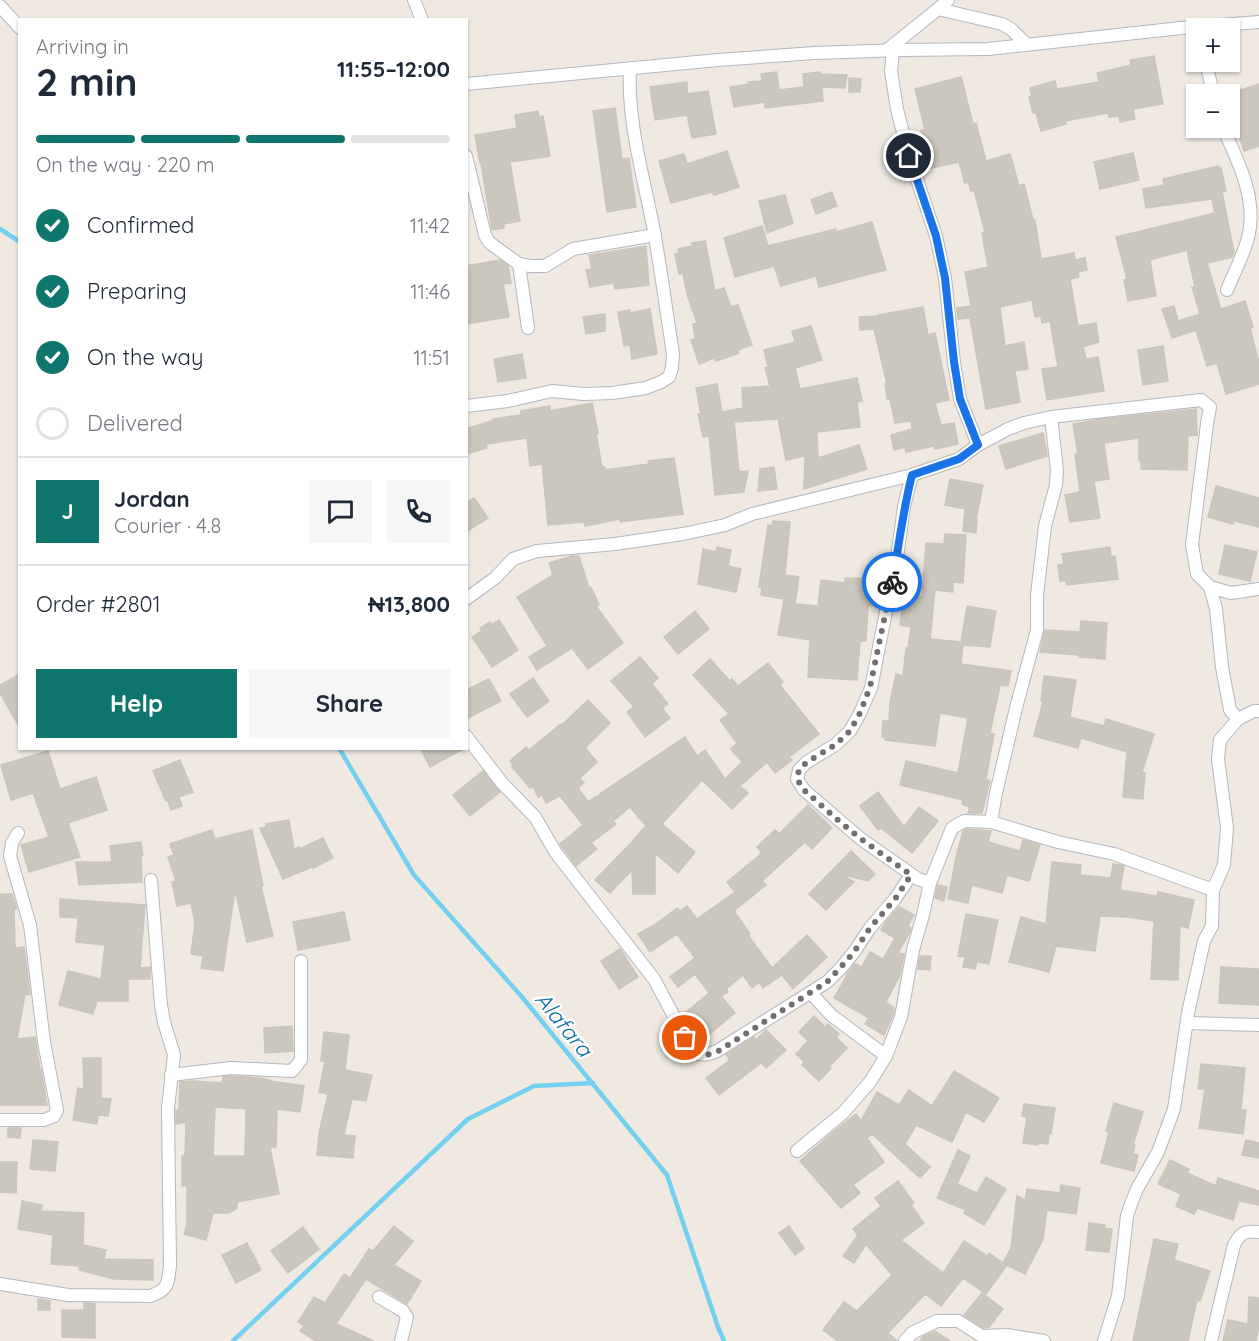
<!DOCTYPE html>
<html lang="en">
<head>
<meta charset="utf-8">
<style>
  :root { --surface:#fff; --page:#f6f6f7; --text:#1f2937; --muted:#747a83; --line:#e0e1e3; --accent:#0f766e }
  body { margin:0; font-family:Quicksand,sans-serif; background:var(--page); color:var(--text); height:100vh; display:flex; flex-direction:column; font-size:22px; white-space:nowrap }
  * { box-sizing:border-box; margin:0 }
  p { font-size:20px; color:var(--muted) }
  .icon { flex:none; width:33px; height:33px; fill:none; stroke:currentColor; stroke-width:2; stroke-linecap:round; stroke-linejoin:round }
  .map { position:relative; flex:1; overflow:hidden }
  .details { position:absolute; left:18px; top:18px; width:450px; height:732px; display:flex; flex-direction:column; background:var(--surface); border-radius:0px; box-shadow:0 2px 4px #0004 }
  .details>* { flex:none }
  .tools { position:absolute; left:1186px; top:18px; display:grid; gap:12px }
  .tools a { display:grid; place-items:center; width:54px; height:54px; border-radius:0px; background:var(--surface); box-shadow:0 2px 4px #0004; font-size:30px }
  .pin { position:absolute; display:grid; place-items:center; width:51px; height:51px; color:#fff; margin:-26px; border:3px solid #fff; border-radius:50%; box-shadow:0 2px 6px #0007 }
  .courier { position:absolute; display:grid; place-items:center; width:60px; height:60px; margin:-30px; border:4px solid #1a73e8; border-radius:50%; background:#fff; color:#222; box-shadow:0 2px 8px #0007 }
  .overview em { font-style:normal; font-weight:800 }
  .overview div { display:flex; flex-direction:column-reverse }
  .overview { display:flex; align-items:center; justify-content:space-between; height:102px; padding:0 18px }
  h1 { font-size:39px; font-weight:800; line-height:45px }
  .bar { display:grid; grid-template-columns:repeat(4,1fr); gap:9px 6px; align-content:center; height:72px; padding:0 18px }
  .bar i { height:8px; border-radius:4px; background:var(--line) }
  .bar .on { background:var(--accent) }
  .bar p { grid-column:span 4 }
  .line { display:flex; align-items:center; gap:15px; padding:0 18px; border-top:2px solid var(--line) }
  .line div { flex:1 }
  .round { display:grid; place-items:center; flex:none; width:63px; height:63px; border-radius:0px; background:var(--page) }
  ol { padding:0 18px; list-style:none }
  li { display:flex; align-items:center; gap:18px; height:66px }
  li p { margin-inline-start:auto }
  li .icon { padding:6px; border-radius:50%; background:var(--accent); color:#fff; stroke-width:4 }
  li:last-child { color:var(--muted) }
  li i { width:33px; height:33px; border:3px solid var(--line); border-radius:50% }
  .cta { display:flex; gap:12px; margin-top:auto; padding:12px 18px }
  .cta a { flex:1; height:69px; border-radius:0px; background:var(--accent); color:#fff; font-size:24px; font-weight:800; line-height:69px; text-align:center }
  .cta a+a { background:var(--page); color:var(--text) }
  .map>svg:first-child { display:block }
</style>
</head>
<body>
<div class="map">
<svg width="1259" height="1341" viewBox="0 0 1259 1341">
  <rect width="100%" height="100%" fill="#efe9e1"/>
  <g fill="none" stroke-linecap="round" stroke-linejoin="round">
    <g stroke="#75cff0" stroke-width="4.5">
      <path d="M0,229L20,242"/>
      <path d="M339,748L414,875L522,997L667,1175L718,1327L724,1341"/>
      <path d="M233,1341L468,1119L534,1086L593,1083"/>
    </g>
  </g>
  <g fill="#cbc7bf" stroke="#cbc5ba" stroke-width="1.5" fill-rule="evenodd">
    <path d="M1154,56L1163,104L1133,109L1135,119L1120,122L1119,116L1109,117L1108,113L1065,121L1066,124L1041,131L1036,113H1033L1029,97H1032L1030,88L1055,81L1057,89L1099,82L1097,73L1131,65L1130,60Z"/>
    <path d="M777,72L779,90L804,87L803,74L820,72V74L847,75L845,88L822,87L823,101L765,108V102L734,107L730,87L749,84L748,82L762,81L761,74Z"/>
    <path d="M961,77L973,124L976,123L986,161L1010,154L1019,186L1024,184L1033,220H1035L1041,259L1074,253L1075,260L1085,258L1087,270L1078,272L1079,277L1070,279L1078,326L1096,323L1099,342L1083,347L1086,359L1098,357L1104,391L1047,400L1042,369L1058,367L1050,321L1042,323L1041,316L1035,317L1032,300L1000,307L1005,346L1024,342L1028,369L1015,371L1020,402L986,409L970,318L958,319L957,308L971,306L965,272L988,267L982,233L985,232L974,190L971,191L968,182L965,183L959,162L931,168L927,146H925L921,130H925L915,89Z"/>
    <path d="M849,78L861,79L860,92H849Z"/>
    <path d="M687,82V94L708,91L716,134L692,138L687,115L655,120L650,87Z"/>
    <path d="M1259,84V146L1244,151L1236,126L1239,125L1229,94Z"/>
    <path d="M615,108L622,159L629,158L636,207L607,212L593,111Z"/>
    <path d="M538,111L539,117L543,116L550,156L510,162L520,221L504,224V228L492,230L481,163H480L475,135L517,128L515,115Z"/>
    <path d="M727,151L739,187L714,195L712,192L671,203L659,161L684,154L687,164Z"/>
    <path d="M1133,153L1139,180L1100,189L1094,162Z"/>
    <path d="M1218,166L1219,168H1221L1226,191L1222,192L1234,252L1232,257L1207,263L1221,309L1245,301L1253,327L1250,328L1259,363V384L1226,394L1217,363L1207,366L1196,330L1172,338L1162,309L1174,306L1178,321L1200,314L1192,287H1195L1187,250L1150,260L1156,296L1128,301L1124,280L1127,279L1116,237L1215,213L1212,199L1146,208L1143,189L1164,185L1163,179Z"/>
    <path d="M832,192L837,206L816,214L811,200Z"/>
    <path d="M785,195L793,223L767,233L759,201Z"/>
    <path d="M872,222L886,270L819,287L816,276L781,286L774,266L735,277L724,238L762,226L768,246L836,229V232Z"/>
    <path d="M705,241L715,291L724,288L731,307L738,305L752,345L738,350L739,353L716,361L714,358L699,364L691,340L695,339L693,324L697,323L687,294L683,273L679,274L675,254L679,253L678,249L692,246V243Z"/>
    <path d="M646,246L649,285L615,289L614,283L590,287L586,270L592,269L589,255Z"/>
    <path d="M500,260L508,266L511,283L503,284L509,317L466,324V266Z"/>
    <path d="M923,307L928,335L935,333L949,400L935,403L941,425L954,423L958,444L935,449L934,446L906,452L905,447L894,450L891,435L912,429L911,421L895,423L890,399H887L885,384H887L874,329L860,330L859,317L878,316V315Z"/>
    <path d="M650,309L657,354L632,359L630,345L624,346L618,312L630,310V313Z"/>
    <path d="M605,314V331L586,334L583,317Z"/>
    <path d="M811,326L822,360L795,368L800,389L857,378L862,401L857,402L860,427L817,432L818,458L859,445L867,469L804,489L805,456L786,460L778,419L734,422L739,472L748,471L744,492L715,495L709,436L703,437L698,414H701L696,388L717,384L722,412L743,408L742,388L770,386L765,368L768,367L764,350L795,342L792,331Z"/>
    <path d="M1163,346L1168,381L1143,385L1138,350Z"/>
    <path d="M522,354L526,378L498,382L494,359Z"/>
    <path d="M592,403L598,433L596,434L602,467H605V470L649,464L648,461L674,458L683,514L620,522V519L585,526L584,522L548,525L542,464L530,466L527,438L486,444L487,448L466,454V429L494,420L493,419L521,415V411L550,406V411Z"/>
    <path d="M1196,409L1197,435L1188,436L1187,470L1141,469V460H1139V438L1104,443L1109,479L1094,481L1100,518L1070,522L1065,495L1080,492L1075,454H1078L1073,424L1102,419Z"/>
    <path d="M1043,433L1047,456L1006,469L999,446Z"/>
    <path d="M774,467L777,489L758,491L760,469Z"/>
    <path d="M950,479L983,485L976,519H977L976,533L963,531L965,509L945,505Z"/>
    <path d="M1216,486L1259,498V527L1234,521L1233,524L1208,517Z"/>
    <path d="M474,498L488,518L466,532V503Z"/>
    <path d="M773,521L790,522L785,575L799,577L795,604L818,606L821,580L845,583V578L875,579L874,606L868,605L866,641H860L857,680L808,677L810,640L778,635L784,599L761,595L762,588L759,587L768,525L772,526Z"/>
    <path d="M945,534L966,535L963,583L953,582V592L935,590L930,639L961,642L967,606L996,611L990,647L963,645L961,664L1011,671L1008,686L1000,685L990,733L994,734L986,779L990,781L982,813H968L970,807L962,804L963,800L900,785L906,761L958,773L968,718L940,713L935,746L885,740V737H882L883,721H889L890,702L896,674L903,676L906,648H908L911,627L900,625L902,609H905L906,600L917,601L918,596L922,597L926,543L944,544Z"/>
    <path d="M1225,545L1257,552L1250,581L1219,574Z"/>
    <path d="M717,547L731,550L728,566L741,569L736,592L698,584L703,549L716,552Z"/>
    <path d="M1110,547L1111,557L1115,556L1118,579L1067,585L1066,581H1060L1058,565L1064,564L1062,554Z"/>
    <path d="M572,556H579L589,588L591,587L599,605L596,606L623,643L588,669L572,648L537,670L529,657L547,646L517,597L553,575L549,563Z"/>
    <path d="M695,611L709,629L678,654L664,637Z"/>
    <path d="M499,620L518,650L492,667L472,637L482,631L480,628L490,622L491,625Z"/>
    <path d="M1081,621L1107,623L1105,659L1079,657V655L1040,652L1045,630L1080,632Z"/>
    <path d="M640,657L658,678L652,684L668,704L662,708L670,718L645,737L627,712L634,707L611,681Z"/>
    <path d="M710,659L730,681L732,679L738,686L768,663L783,682L780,685L819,734L789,757L792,760L775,773L767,762L740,786L748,793L732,809L702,780L662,824L695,852L678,873L655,853V894H633L632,870L610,893L595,880L630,844L646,826L630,807L613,821L616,824L591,843L597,849L576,866L560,844L583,825L560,796L546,803L542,795L538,797L533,786L530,788L512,767L513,765L510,761L526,747L529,750L561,724L562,725L588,700L610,723L585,748L597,762L580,778L584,783L578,788L588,802L595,797V798L604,791L685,737L697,756L705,750L725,779L742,762L731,749L737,743L720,720L729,714L693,675Z"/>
    <path d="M20,674V728L0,693V685Z"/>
    <path d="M1044,676L1076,680L1070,717L1104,726L1106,719L1154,734L1142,772L1145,773L1143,799L1123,797L1127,752L1081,738L1078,748L1034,736L1043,702L1041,701Z"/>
    <path d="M533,678L549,701L527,717L510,694Z"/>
    <path d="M489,679L501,701L466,719V690Z"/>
    <path d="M420,748H465L430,767Z"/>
    <path d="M48,751L60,789L96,777L107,810L68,823L80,857L29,872L21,845L49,837L33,793L11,800L1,765Z"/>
    <path d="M180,760L193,792L179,797L182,806L171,810L168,801H166L153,771Z"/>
    <path d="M483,771L500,792L470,816L453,795Z"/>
    <path d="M878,792L904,827L919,807L938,821L912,853L881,828L878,830L860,806Z"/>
    <path d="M808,805L832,828L812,849L805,842L762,881L766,885L734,911L750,934L748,935L772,968L807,935L827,957L793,989L782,975L763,988L759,982L752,988L743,975L726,989L728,992L721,996L735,1013L706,1037L685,1013L709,993L695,974L678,987L670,977L695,958L677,934L650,952L638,934L656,924L677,908L680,911L687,906L697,919L735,892L727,882L762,853L757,847L775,830L779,834Z"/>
    <path d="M289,820L294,849L299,847L300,849L323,838L333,858L313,868L312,867L283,879L260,828L266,827V824Z"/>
    <path d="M966,829L991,831L988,842L1020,851L1023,840L1040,845L1029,881L1007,875L1002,893L972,885L968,903L948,899L957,853L963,831Z"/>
    <path d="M212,830L215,839L252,830L263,886H261L273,936L247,942L235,890L223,971L201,968L203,956L191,954L195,923L191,903L177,906L172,882L176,881L168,857L174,855L170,844Z"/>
    <path d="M141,842L143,855H141L142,882L79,885L76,862H112L110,846Z"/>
    <path d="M851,851L875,874L868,881L848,876L847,878L854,882L826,910L809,894Z"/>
    <path d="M1052,862L1081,865L1080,875L1111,878L1113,864L1121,865L1124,866L1120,890L1157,896L1158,892L1194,900L1188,928L1180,926L1178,980L1151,979L1154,921L1127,917L1100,916L1095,951L1056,946L1049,972L1009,962L1021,917L1046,924Z"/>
    <path d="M938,885L947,887L944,901L935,898Z"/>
    <path d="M0,894H12L16,906V909H14L15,948L24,947L30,993L29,995L25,994L17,1039L35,1037L40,1069H41L47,1105H0V979L1,944H0Z"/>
    <path d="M60,899L145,905L140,968L150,967V979H128V1001H97L93,1014L59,1005L68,971L101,979L105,945L76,942L78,918L60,917Z"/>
    <path d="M899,907L914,915L908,926L911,928L910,932L898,953L904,954L900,975L886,1002L894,1008L893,1015L884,1035L865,1024L869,1018L834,998L848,974H847L855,964L862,967L870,952L883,959L895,938L881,930L886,922Z"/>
    <path d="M344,912L350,940L298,950L293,922Z"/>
    <path d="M966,914L998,920L989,964L977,962L975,969L963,967L965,957L958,956Z"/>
    <path d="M620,949L638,977L619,989L601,961Z"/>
    <path d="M920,956H931L930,970L918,969Z"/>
    <path d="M1221,967L1259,969V1005L1219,1003Z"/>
    <path d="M814,1016L825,1027L828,1024L839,1034L836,1037L847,1048L829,1067L831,1068L819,1081L802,1065L804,1062L796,1054L808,1041L799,1032Z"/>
    <path d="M292,1026L293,1051L265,1053L264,1028Z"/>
    <path d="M766,1030L786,1050L766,1068L761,1063L719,1095L706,1078L730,1060L726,1055L754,1037L756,1040Z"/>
    <path d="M324,1032L349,1035L345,1070L372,1075L366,1101L352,1099L344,1135L355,1136L353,1158L317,1155L319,1133L328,1094L319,1092L325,1061H321Z"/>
    <path d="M83,1058H101V1098L111,1099L108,1116L98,1115L97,1124L73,1120L78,1088L84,1089Z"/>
    <path d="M1201,1064L1245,1068L1241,1110H1246L1243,1134L1199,1128L1205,1089H1198Z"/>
    <path d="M954,1071L999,1098L984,1122L966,1112L952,1142L916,1125L905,1144L930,1167L920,1178L872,1134L867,1138L884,1162L853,1185L860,1193L841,1208L800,1161L832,1133L856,1114L861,1121L877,1092L899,1105L909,1090L932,1106Z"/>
    <path d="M231,1076L260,1078L270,1080V1081L304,1086L300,1112L277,1109L276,1147H270L279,1194L237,1202V1208L229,1213H213L206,1240L184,1234L187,1224V1186H182V1156H185L186,1122L176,1124V1110H179L180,1082L193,1081L222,1083L223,1077ZM215,1107L246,1109L245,1156H213Z"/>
    <path d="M1114,1103L1143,1112L1133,1145H1135L1133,1154L1138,1155L1134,1171L1101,1163L1109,1132L1106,1131Z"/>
    <path d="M1024,1104L1055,1108L1051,1134L1049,1133L1048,1144L1038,1143V1145L1023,1143L1027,1117L1022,1116Z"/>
    <path d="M8,1128H21L20,1138L8,1137Z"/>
    <path d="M33,1140L58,1142L55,1171L30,1169Z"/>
    <path d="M1246,1140L1259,1143V1158L1242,1155Z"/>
    <path d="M958,1150L970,1156L957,1184L977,1193L986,1177L1006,1189L984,1225L964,1213L966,1210L937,1198Z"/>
    <path d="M1170,1160L1189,1169L1187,1173L1216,1186L1218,1178L1259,1191V1205L1239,1201L1233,1220L1197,1208L1194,1214L1176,1206L1181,1194L1158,1184Z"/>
    <path d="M0,1162H17L16,1193L0,1192Z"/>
    <path d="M898,1181L914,1203L911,1205L924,1223L901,1240L943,1273L964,1241L987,1256L989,1253L1003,1263L1011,1248L1017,1196L1025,1200L1027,1189L1060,1193L1061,1185L1080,1188L1076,1214L1047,1210L1043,1239L1025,1274L1004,1264L1007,1265L986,1294L963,1278L941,1306L925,1294L888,1333L897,1341H838L823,1330L844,1302L857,1311L892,1275L866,1244L854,1263L843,1256L858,1235L853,1229L881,1206L875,1198Z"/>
    <path d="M22,1201L42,1205L41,1211L84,1213L83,1245L106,1250L104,1259L153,1260V1280L114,1279L79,1270L80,1266L51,1264L53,1235L18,1229Z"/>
    <path d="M1089,1223L1105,1225L1104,1228L1112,1229L1109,1252L1086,1250Z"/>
    <path d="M394,1226L413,1241L394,1265L421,1281L407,1304L366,1279L336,1324L374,1341H316L300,1331L304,1326L298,1322L314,1297L325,1303L344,1274L350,1278L369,1249L373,1251Z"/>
    <path d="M789,1226L804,1248L795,1255L779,1233Z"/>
    <path d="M303,1227L319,1249L288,1273L271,1251Z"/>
    <path d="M1154,1239L1178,1244L1174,1260L1210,1271L1200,1301L1197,1300L1188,1341H1133Z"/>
    <path d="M247,1243L261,1270L236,1283L222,1255Z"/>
    <path d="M982,1293L1003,1309L989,1327L984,1328L964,1315Z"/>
    <path d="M1249,1297L1259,1298V1326L1256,1341H1223L1228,1320L1248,1324Z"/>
    <path d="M38,1299L50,1301V1310H38Z"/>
    <path d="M84,1303L95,1304V1338L62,1337V1310H84Z"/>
    <path d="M935,1331L950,1341H920L922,1337Z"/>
  </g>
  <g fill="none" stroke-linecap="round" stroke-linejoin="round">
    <g stroke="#b4b7c1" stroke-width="14">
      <g id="minor">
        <path d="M414,0L422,20"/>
        <path d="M0,6L20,28"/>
        <path d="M938,9L1002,24L1011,29L1027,45"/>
        <path d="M887,50L938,9L948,0"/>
        <path d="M893,50L891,71L897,109L909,156L936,236L945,278L954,362L960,399L978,445"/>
        <path d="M1206,62L1213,94"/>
        <path d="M466,84L718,60L814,53L901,50L988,49L1181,28L1259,22"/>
        <path d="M1223,128C1238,161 1258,200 1248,238C1243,256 1234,273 1227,290"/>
        <path d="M466,156L485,235L489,242L494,246L519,264L530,266H545L573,249L655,235"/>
        <path d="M519,264L528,328"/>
        <path d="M466,406L508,401L552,391L584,394L612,393L646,388L661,382L669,377L672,368L673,353C666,311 661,268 653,226C643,175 627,120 630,68"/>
        <path d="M1051,417L1057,470L1056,485L1045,526L1037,595V630L1016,708L996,793L991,822L1058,842L1114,854L1213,890"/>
        <path d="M1210,587L1216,609L1222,667L1230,710L1238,719"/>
        <path d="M466,599L495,578L513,559L537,551L615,544L683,534L725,525L752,514L912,475L959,459L978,445L1008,429L1024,423L1051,417L1201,400L1210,407L1207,424L1192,545L1197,574L1210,587L1231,593L1259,589"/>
        <path d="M466,736L502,783L535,817L556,853L654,979L693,1052C702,1056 708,1055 717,1051L827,982L841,968L854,952L870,928L895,899L911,875"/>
        <path d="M930,883L952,828L964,821L991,822"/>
        <path d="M811,993L831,1015L886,1056"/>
        <path d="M1187,1023L1259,1025"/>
        <path d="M171,1075L231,1068L292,1071L301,1060V961"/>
        <path d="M0,1120H44L54,1116L57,1110L44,1042L30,925L10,856L12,843L18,833"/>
        <path d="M797,1151L843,1113L870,1082L886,1056L901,1017L913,950L923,915L930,883L918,879L861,839L804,790L797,779L799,770L807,762L835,745L850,731L860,713L871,688L898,551L904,506L912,475"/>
        <path d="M0,1284L68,1295L150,1296C169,1290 168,1283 170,1265L168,1108L174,1055L164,1022L161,1005L151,880"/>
        <path d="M379,1297L403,1311L407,1317L401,1341"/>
        <path d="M905,1341L912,1333L937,1321H958L982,1336L1007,1335L1044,1341"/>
        <path d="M1104,1341L1118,1296L1127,1216L1131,1204L1137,1189L1158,1152L1174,1109L1188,1013L1204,941L1212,926L1213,890L1224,865L1227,828L1218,759L1220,740L1238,719L1254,711H1259"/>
        <path d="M1211,1341L1234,1245C1241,1232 1244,1231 1259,1232"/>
      </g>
    </g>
    <use href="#minor" stroke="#fff" stroke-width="12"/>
  </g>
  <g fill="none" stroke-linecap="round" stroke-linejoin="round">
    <path stroke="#726f6d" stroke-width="6" stroke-dasharray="0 10.8" d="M685,1038C695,1056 697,1059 717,1052L827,982L840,968L854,952L870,928L895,899L911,875L861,839L839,821L804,790L797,779L799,770L807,762L835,745L850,731L860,713L870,687L892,582"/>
    <path stroke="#1a73e8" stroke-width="8" d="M892,582C899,546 903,510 912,475L959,459L978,445L960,399L954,362L945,278L936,236L909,156"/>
  </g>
  <g text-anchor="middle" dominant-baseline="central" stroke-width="5" stroke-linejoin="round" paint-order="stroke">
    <g font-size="22" font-style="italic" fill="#0d6fa3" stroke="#fff">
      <text transform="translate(564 1024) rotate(51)">Alafara</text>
    </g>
  </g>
</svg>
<div class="tools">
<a>+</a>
<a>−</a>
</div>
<div class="pin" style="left:685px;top:1038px;background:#ea580c"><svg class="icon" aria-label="bag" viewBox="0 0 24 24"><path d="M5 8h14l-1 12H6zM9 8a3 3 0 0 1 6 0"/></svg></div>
<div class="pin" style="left:909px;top:156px;background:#1f2937"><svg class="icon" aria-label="home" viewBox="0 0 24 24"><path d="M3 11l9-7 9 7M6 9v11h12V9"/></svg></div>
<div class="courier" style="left:892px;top:582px"><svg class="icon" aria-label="bike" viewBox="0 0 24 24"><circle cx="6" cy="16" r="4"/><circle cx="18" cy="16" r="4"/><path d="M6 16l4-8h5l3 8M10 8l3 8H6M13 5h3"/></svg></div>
<section class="details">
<div class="overview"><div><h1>2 min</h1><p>Arriving in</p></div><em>11:55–12:00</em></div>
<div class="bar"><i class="on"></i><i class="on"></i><i class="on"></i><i></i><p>On the way · 220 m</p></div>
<ol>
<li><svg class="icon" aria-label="check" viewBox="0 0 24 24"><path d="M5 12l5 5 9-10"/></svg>Confirmed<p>11:42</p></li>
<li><svg class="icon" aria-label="check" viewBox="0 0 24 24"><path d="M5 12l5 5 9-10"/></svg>Preparing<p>11:46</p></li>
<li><svg class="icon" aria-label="check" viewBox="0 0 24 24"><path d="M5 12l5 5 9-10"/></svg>On the way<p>11:51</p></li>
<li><i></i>Delivered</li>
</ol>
<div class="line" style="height:108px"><b class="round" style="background:var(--accent);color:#fff">J</b><div><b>Jordan</b><p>Courier · 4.8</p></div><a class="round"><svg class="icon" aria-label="chat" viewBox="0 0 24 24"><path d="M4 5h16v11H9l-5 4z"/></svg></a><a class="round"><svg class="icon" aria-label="phone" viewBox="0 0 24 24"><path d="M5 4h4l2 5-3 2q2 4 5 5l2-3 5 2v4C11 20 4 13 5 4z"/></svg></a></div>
<div class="line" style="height:78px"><div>Order #2801</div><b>₦13,800</b></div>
<div class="cta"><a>Help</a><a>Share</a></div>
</section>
</div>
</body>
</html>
